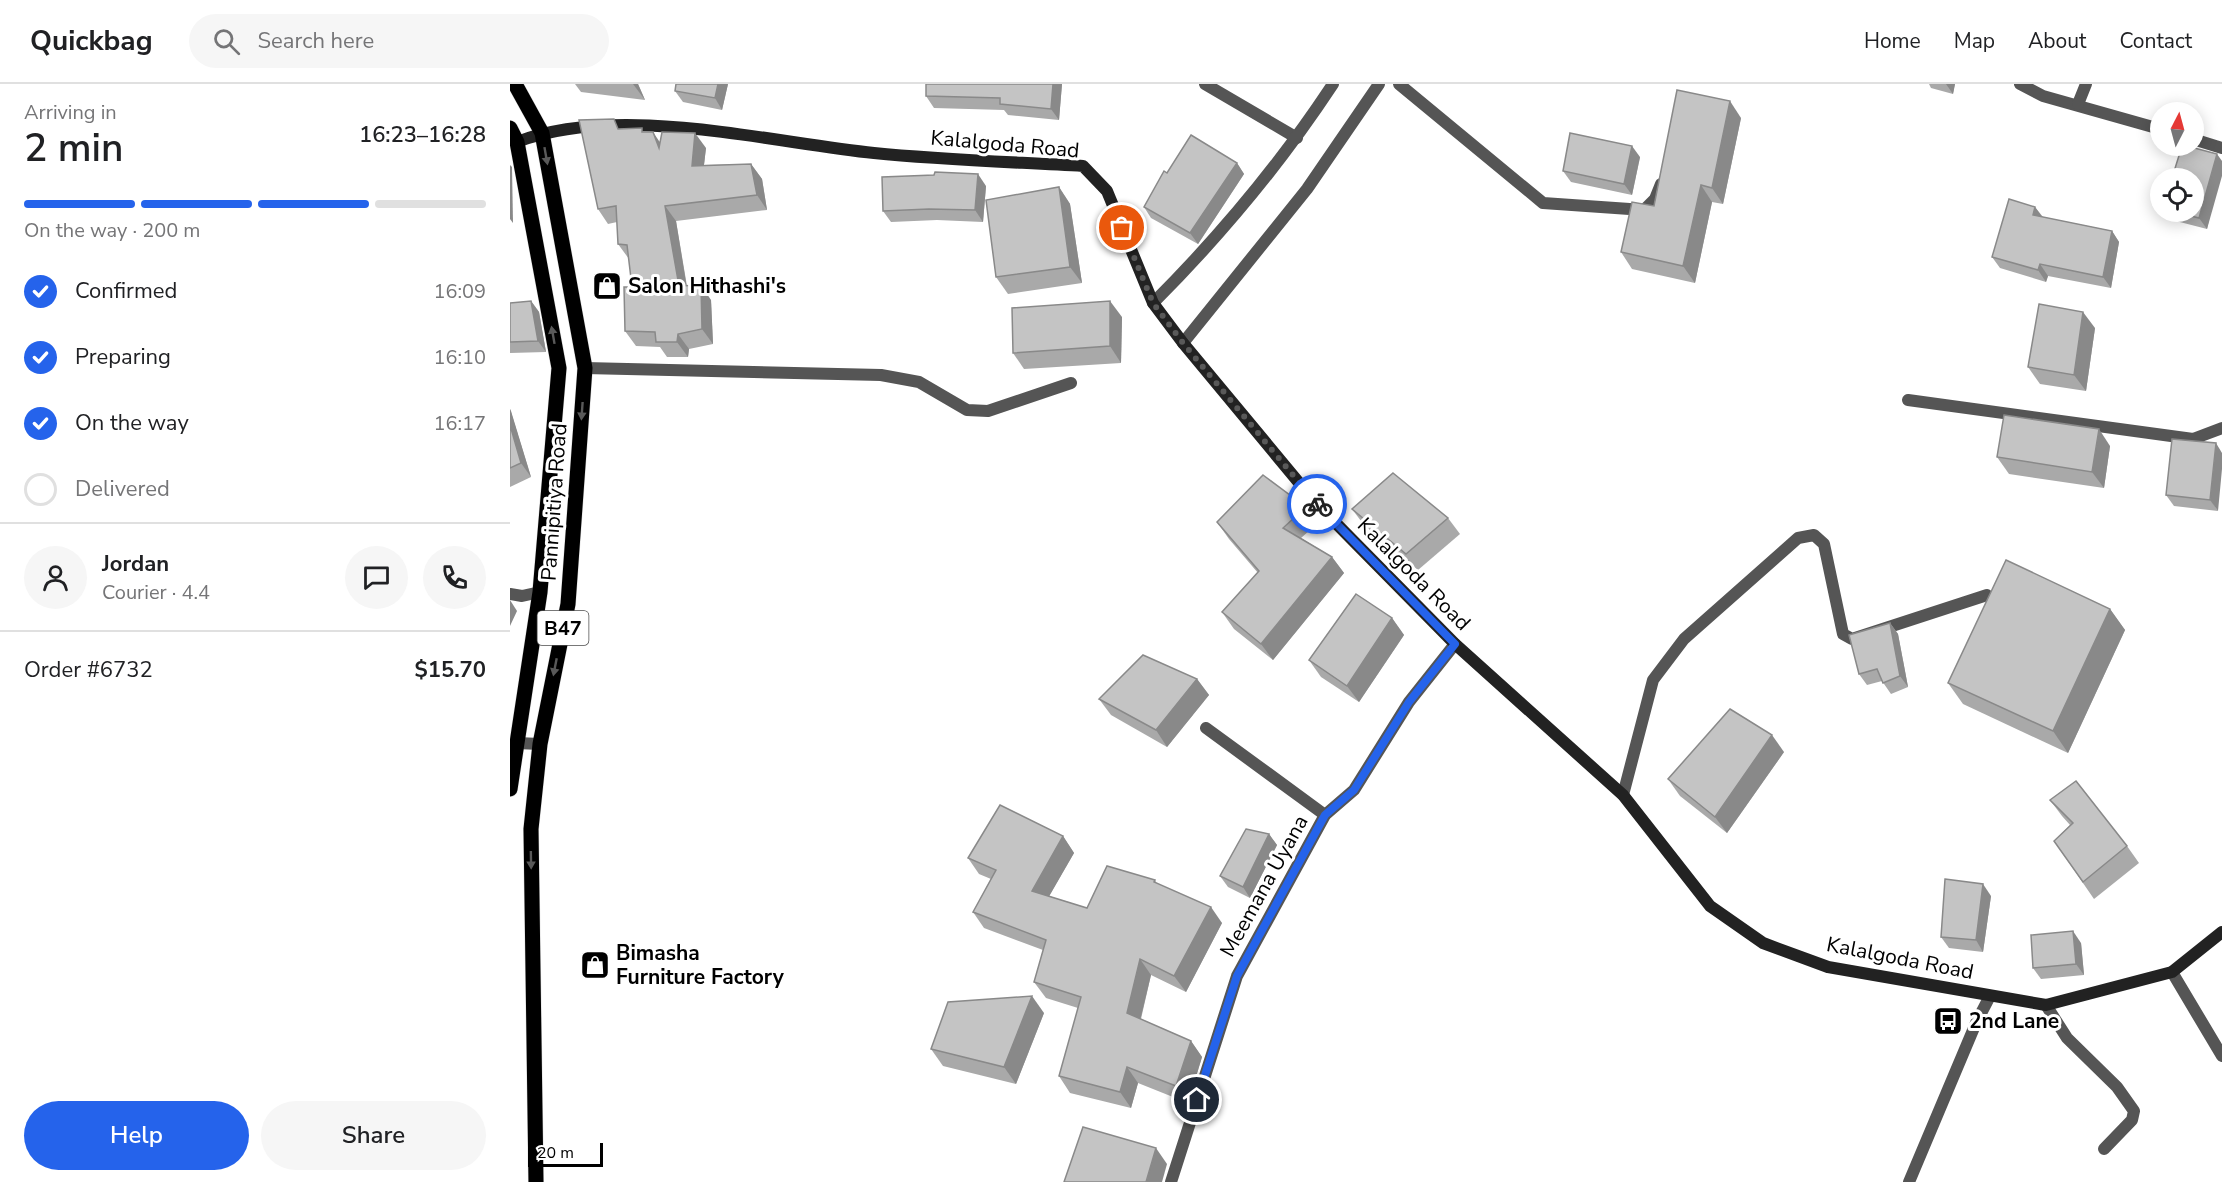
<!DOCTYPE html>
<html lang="en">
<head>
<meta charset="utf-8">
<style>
  :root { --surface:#fff; --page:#f6f6f6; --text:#202124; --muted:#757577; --line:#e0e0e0; --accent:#2563eb }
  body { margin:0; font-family:"Nunito Sans",sans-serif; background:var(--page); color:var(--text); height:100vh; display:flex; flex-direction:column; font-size:22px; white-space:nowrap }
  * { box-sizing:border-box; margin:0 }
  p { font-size:20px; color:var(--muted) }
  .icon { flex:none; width:33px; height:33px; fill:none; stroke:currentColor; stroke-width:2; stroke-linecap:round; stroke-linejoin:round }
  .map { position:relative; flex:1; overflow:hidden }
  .details { display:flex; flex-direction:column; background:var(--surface); width:510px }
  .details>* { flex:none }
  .needle { width:39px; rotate:6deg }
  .fabs { position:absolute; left:1640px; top:18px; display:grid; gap:12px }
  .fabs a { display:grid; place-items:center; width:54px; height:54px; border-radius:50%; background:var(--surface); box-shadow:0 3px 15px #0003; font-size:30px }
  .scale { position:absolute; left:18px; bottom:15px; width:75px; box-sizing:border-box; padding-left:6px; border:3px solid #000; border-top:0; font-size:16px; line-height:21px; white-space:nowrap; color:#000; -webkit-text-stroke:4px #fff; paint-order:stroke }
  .pin { position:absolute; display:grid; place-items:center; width:51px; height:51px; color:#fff; margin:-26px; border:3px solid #fff; border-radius:50%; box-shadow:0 2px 6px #0007 }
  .courier { position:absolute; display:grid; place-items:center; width:60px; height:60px; margin:-30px; border:4px solid #2563eb; border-radius:50%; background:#fff; color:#222; box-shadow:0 2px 8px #0007 }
  .overview em { font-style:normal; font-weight:600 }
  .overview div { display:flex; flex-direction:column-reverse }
  .overview { display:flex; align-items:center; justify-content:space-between; height:102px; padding:0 24px }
  h1 { font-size:39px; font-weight:600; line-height:45px }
  .bar { display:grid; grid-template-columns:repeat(4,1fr); gap:9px 6px; align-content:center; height:72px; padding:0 24px }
  .bar i { height:8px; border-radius:4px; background:var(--line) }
  .bar .selected { background:var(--accent) }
  .bar p { grid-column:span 4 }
  .line { display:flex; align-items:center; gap:15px; padding:0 24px; border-top:2px solid var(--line) }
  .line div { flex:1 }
  .round { display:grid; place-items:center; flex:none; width:63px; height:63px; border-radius:32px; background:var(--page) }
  ol { padding:0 24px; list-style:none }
  li { display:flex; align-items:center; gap:18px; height:66px }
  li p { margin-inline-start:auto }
  li .icon { padding:6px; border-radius:50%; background:var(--accent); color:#fff; stroke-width:4 }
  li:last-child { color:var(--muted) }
  li i { width:33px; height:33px; border:3px solid var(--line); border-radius:50% }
  .primary-button { display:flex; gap:12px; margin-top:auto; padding:12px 24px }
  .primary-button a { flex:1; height:69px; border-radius:36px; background:var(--accent); color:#fff; font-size:24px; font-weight:600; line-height:69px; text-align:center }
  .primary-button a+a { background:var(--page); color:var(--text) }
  header { display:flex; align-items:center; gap:36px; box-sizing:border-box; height:84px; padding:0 30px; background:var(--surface); border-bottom:2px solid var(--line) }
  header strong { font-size:28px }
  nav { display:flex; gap:33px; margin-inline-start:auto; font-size:21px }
  .search { width:420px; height:54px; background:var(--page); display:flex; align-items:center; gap:15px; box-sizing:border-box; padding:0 21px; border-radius:33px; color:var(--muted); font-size:22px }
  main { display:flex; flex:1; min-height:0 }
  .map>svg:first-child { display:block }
</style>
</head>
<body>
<header>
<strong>Quickbag</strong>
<div class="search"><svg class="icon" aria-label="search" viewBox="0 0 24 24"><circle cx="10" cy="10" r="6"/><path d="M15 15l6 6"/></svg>Search here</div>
<nav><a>Home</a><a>Map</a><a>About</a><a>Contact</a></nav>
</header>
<main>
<section class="details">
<div class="overview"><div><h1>2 min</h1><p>Arriving in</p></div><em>16:23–16:28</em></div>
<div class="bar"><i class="selected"></i><i class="selected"></i><i class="selected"></i><i></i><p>On the way · 200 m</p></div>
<ol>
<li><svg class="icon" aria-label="check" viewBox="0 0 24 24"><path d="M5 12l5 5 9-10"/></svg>Confirmed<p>16:09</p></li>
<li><svg class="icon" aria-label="check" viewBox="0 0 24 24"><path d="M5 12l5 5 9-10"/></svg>Preparing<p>16:10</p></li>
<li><svg class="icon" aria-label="check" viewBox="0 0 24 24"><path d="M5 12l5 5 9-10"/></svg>On the way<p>16:17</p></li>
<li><i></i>Delivered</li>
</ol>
<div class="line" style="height:108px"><a class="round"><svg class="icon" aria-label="person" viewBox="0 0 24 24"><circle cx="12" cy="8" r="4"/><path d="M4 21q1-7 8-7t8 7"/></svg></a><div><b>Jordan</b><p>Courier · 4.4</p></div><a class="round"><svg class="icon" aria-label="chat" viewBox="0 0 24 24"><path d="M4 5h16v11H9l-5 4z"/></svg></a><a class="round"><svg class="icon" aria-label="phone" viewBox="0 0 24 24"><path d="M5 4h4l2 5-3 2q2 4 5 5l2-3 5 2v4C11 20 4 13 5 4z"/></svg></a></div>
<div class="line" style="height:78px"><div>Order #6732</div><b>$15.70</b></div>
<div class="primary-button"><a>Help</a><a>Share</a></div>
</section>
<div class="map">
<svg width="1712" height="1098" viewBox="0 0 1712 1098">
  <rect width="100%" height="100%" fill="#fff"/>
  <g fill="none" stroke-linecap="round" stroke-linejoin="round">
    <g stroke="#dbdbdb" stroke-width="16">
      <g id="primary">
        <path d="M5,0L32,49L75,284L58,520L30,660L21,745L26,1098"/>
        <path d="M0,44L7,58L49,284L30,508L0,705"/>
      </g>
    </g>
    <g stroke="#555" stroke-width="12">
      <path d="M695,0L787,54"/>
      <path d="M889,0L1033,119L1134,126L1145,115L1151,100"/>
      <path d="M1510,0L1533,12L1650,45"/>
      <path d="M1568,20L1576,0"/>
      <path d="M1683,55L1712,64"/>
      <path d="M643,219C710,152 771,79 823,0"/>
      <path d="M673,259L797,105L869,0"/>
      <path d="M75,284L371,291L409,298L457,326L478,327L561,299"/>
      <path d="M1398,316L1683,355L1712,344"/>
      <path d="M0,510L12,512L30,508"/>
      <path d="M696,644L815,731"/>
      <path d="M0,662L7,659L30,660"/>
      <path d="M1113,711L1143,596L1174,555L1288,454L1304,451L1314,460L1333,550L1342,555L1477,511"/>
      <path d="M1662,888L1712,972"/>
      <path d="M1536,921L1557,954L1607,1003L1624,1027L1622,1036L1594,1065"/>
      <path d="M661,1098L727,892L815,731L844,706L899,618L945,560"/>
      <path d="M1399,1098L1466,939L1480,912"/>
    </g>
    <path stroke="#222" stroke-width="12" d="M7,58C109,19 257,58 364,69C433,76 504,78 573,82L597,107L643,219L673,259L805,418L945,560L1113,711L1200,822L1253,859L1318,883L1536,921L1662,888L1712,848"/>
    <use href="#primary" stroke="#000" stroke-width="15"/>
  </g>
  <g fill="#a9a9a9">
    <path d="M65,0H128L135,16L71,8Z"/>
    <path d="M218,0L212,26L173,18L165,7Z"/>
    <path d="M416,0H552L549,36L498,31L494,26L424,24L416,12Z"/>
    <path d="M1419,0H1445L1443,10L1421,4Z"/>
    <path d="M1231,34L1213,120L1202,118L1185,199L1122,185L1111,168L1144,122Z"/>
    <path d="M111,45L134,48L150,58L196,64L194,81L241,80L252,95L257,126L166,137L177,202L201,216L203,260L179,265L178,273H157L150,263L126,262L115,247L122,203L119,175L108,160L107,138L98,140L88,125Z"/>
    <path d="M1130,73L1122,111L1061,98L1053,87Z"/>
    <path d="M1712,77L1697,145L1662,136L1656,128H1683Z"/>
    <path d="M727,79L734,90L688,160L641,134L634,123L657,89Z"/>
    <path d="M476,102L473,138L427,136L381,138L373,127Z"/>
    <path d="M549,103L560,120L572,199L498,210L486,193Z"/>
    <path d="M1525,123L1533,133L1602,147L1609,158L1601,204L1538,192L1536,198L1490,184L1482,173Z"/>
    <path d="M21,217L29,228L36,268L0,269V219Z"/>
    <path d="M612,233L611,279L514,285L503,269Z"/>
    <path d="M1585,244L1576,307L1530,300L1518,283Z"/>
    <path d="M0,325L21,393L0,403Z"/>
    <path d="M1662,355L1708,427L1664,422L1656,411Z"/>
    <path d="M1600,362L1594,404L1499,390L1487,373Z"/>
    <path d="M796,423L808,439L791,454L822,473L834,489L763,576L724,545L712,528L748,489L719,455L707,438Z"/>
    <path d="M842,425L938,434L950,450L908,486L854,441Z"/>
    <path d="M1600,525L1615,546L1558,669L1453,620L1438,599Z"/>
    <path d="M882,534L894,551L849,618L811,593L799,576Z"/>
    <path d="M1380,539L1388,550L1398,603L1381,610L1372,597L1357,601L1349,590Z"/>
    <path d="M687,595L699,611L657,663L601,631L589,615Z"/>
    <path d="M1274,668L1217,749L1170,712L1158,695Z"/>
    <path d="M1540,716L1617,762L1629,779L1584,815L1544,757L1560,741L1552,732Z"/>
    <path d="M759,750L767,761L740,814L718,803L710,792Z"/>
    <path d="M553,752L564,769L539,812L577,824L645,796L647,800L712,839L676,908L641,891L631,935L681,957L692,973L678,1019L628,999L621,1024L560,1009L549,992L568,924L536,914L524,898L533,866L474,844L463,828L481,795L469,790L458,774Z"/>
    <path d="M1481,812L1473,868L1439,864L1431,853Z"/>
    <path d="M1571,859L1574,891L1531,895L1523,884Z"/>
    <path d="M534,929L506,1000L433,982L421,965Z"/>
  </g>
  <g fill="#898989">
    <path d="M123,0H128L135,16Z"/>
    <path d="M208,0H218L212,26L205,14Z"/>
    <path d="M543,0H552L549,36L541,25Z"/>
    <path d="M1436,0H1445L1443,10Z"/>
    <path d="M1220,17L1231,34L1213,120L1202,104Z"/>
    <path d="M143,48L153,63L149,64Z"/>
    <path d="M185,49L196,64L192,97L182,82Z"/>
    <path d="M1122,62L1130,73L1122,111L1114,100Z"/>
    <path d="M1707,70L1712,77V92L1697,145L1689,134Z"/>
    <path d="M727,79L734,90L688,160L680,149Z"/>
    <path d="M241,80L252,95L257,126L247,111Z"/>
    <path d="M0,81L2,83L3,139L0,135Z"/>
    <path d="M468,90L476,102L473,138L465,126Z"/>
    <path d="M1191,101L1202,118L1185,199L1173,182Z"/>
    <path d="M549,103L560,120L572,199L560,183Z"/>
    <path d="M155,122L166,137L179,217L169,202Z"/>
    <path d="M1525,123L1533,134L1523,131Z"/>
    <path d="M1602,147L1609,158L1601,204L1593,193Z"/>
    <path d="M1530,180L1538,192L1536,198L1528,186Z"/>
    <path d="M191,201L201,216L203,260L192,245Z"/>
    <path d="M21,217L29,228L36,268L28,257Z"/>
    <path d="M600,217L612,233L611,279L600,262Z"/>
    <path d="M1573,228L1585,244L1576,307L1564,291Z"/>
    <path d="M168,250L179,265L178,273L167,258Z"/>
    <path d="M0,325L1,327L21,393L11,379L0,341Z"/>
    <path d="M1589,345L1600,362L1594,404L1582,388Z"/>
    <path d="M1706,359L1712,369V385L1708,427L1700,416Z"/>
    <path d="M822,473L834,489L763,576L751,560Z"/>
    <path d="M0,516L7,527L0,542Z"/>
    <path d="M1600,525L1615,546L1558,669L1543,647Z"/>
    <path d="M882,534L894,551L849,618L837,602Z"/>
    <path d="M1380,539L1388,550L1398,603L1390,592Z"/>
    <path d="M687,595L699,611L657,663L646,646Z"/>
    <path d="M1262,651L1274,668L1217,749L1205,733Z"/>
    <path d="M759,750L767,761L740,814L733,803Z"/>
    <path d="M553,752L564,769L533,823L522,807Z"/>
    <path d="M1473,800L1481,812L1473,868L1466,856Z"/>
    <path d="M701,823L712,839L676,908L664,892Z"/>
    <path d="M1563,847L1571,859L1574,891L1566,880Z"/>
    <path d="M630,875L641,891L628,945L617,929Z"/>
    <path d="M522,912L534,929L506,1000L494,983Z"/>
    <path d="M681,957L692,973L678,1019L666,1002Z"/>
    <path d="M617,983L628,999L621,1024L610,1008Z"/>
    <path d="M646,1064L657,1080L652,1098H636Z"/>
  </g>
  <g fill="#c4c4c4" stroke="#898989" stroke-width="1.5">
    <path d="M166,0H208L205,14L165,7Z"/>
    <path d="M416,0H543L541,25L490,20V14L416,12Z"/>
    <path d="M1167,6L1220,17L1202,104L1191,101L1173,182L1111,168L1122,118L1144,122Z"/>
    <path d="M104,35L108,45L132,44V48H143L149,64L152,48L185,49L182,82L241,80L247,111L155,122L169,202L191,201L192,245L168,250L167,258H146L145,248L115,247L114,203H122L117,161L108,160L106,122L88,125L69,36Z"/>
    <path d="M1060,49L1122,62L1114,100L1053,87Z"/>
    <path d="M681,51L727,79L680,149L634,123L654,87L657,89Z"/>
    <path d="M1672,62H1677L1707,70L1689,134L1665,128H1683V94H1662Z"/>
    <path d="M425,88L468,90L465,126L419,125L373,127L372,93L424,91Z"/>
    <path d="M549,103L560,183L486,193L476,116Z"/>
    <path d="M1499,115L1525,123L1523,131L1602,147L1593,193L1530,180L1528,186L1482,173Z"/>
    <path d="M21,217L28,257L0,258V219Z"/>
    <path d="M600,217V262L503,269L502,224Z"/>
    <path d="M1529,220L1573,228L1564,291L1518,283Z"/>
    <path d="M1494,331L1589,345L1582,388L1487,373Z"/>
    <path d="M0,341L11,379L0,384Z"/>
    <path d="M1662,355L1706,359L1700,416L1656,411Z"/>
    <path d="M883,389L938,434L896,470L842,425Z"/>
    <path d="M753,391L796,423L773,444L822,473L751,560L712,528L749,487L707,438Z"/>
    <path d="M1496,476L1600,525L1543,647L1438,599Z"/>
    <path d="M846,510L882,534L837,602L799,576Z"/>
    <path d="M1380,539L1390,592L1373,599L1367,585L1349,590L1339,551Z"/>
    <path d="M633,571L687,595L646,646L589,615Z"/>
    <path d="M1220,625L1262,651L1205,733L1158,695Z"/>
    <path d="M1566,697L1617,762L1573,798L1544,757L1563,739L1540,716Z"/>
    <path d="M490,721L553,752L522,807L577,824L597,782L645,796L644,798L701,823L664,892L630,875L617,929L681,957L666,1002L617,983L610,1008L549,992L571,913L524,898L536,856L463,828L486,786L458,774Z"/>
    <path d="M736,745L759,750L733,803L710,792Z"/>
    <path d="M1435,795L1473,800L1466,856L1431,853Z"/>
    <path d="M1563,847L1566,880L1523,884L1521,851Z"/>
    <path d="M522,912L494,983L421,965L438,918Z"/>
    <path d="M573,1043L646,1064L636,1098H554Z"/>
  </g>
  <defs><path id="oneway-solid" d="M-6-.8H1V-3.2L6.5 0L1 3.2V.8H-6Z" transform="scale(1.5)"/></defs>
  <g fill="#595959">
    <use href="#oneway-solid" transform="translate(36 72) rotate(80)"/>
    <use href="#oneway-solid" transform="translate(43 251) rotate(-100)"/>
    <use href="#oneway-solid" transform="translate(72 327) rotate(94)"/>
    <use href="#oneway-solid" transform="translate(45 583) rotate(101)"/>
    <use href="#oneway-solid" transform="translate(21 776) rotate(89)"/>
  </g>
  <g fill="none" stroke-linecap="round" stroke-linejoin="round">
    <path stroke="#595959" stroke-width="6" stroke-dasharray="0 10.8" d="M612,144L643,219L673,259L807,420"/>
    <path stroke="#2563eb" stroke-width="8" d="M687,1016L727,892L815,731L844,706L899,618L945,560L807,420"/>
  </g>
  <defs>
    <g id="shop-square" transform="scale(1.5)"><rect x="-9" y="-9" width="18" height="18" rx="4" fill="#000" stroke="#fff"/><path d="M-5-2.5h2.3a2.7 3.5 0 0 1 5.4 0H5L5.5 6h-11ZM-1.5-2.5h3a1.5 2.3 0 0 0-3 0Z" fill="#fff"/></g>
    <g id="bus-square" transform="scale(1.5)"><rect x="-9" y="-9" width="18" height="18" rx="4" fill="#000" stroke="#fff"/><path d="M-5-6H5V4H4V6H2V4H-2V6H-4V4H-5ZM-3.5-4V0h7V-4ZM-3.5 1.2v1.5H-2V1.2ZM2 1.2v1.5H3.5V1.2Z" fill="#fff"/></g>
  </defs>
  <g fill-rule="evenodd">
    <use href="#shop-square" x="97" y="202"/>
    <use href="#shop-square" x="85" y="881"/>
    <use href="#bus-square" x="1438" y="937"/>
  </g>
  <g text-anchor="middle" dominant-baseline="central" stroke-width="6" stroke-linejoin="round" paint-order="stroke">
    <rect fill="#fff" stroke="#4c4c4c" stroke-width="1.5" x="27.5" y="527" width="51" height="34" rx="4.5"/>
    <g font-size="20" font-weight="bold" fill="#000">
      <text x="53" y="544">B47</text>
    </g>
    <g font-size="21" fill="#000" stroke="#fff">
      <text transform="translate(495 60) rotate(5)">Kalalgoda Road</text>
      <text transform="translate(44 418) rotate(-86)">Pannipitiya Road</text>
      <text transform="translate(904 490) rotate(45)">Kalalgoda Road</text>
      <text transform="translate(754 802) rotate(-61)">Meemana Uyana</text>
      <text transform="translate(1390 874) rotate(11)">Kalalgoda Road</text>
    </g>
    <g font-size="21" font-weight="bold" fill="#000" stroke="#fff" text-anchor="start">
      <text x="118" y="202">Salon Hithashi's</text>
      <text x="106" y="869">Bimasha<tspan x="106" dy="24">Furniture Factory</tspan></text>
      <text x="1459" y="937">2nd Lane</text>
    </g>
  </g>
</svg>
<div class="fabs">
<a><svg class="needle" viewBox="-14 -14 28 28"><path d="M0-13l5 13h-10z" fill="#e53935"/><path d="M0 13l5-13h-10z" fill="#757577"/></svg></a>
<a><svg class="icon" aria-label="locate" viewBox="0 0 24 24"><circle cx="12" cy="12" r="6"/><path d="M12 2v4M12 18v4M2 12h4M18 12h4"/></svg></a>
</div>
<div class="scale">20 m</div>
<div class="pin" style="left:612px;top:144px;background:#ea580c"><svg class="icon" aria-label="bag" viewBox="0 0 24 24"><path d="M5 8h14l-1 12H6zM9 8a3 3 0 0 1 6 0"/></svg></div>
<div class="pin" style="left:687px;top:1016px;background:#1f2937"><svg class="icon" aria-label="home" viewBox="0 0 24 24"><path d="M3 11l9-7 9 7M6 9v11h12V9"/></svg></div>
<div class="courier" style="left:807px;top:420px"><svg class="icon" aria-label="bike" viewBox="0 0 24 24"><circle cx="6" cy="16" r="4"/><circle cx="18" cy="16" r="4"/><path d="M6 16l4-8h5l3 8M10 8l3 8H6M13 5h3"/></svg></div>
</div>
</main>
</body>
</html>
